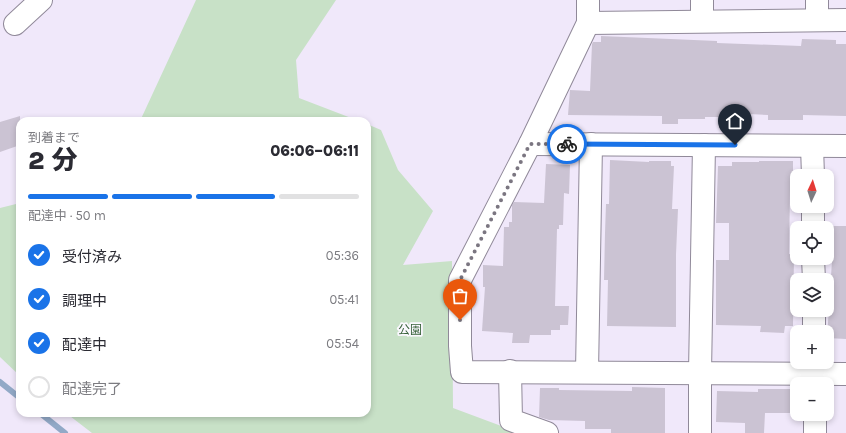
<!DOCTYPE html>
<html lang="ja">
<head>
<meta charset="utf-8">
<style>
  :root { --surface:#fff; --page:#f7f7f7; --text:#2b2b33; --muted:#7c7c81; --line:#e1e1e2; --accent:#1a73e8 }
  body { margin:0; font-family:Karla,"Noto Sans JP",sans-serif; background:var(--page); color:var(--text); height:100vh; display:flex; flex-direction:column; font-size:15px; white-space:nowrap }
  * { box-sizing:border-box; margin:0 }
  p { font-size:13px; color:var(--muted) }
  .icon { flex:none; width:22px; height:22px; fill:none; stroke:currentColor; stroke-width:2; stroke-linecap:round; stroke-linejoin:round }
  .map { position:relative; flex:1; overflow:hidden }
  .side { position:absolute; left:16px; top:117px; width:355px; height:300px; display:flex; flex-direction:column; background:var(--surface); border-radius:12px; box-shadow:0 2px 6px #0003 }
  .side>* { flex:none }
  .needle { width:26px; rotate:4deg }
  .tools { position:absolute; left:790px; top:169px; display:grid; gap:8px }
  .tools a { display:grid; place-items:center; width:44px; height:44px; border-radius:8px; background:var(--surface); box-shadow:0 2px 6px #0003; font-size:20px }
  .pin { position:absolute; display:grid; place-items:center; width:34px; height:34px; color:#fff; margin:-41px -17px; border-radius:50% 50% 50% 0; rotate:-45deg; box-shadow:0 0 4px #0007 }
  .pin .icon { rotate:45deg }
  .courier { position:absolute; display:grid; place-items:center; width:40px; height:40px; margin:-20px; border:3px solid #1a73e8; border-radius:50%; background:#fff; color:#222; box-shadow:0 1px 5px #0007 }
  .headline em { font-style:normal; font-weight:800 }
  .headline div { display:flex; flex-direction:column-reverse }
  .headline { display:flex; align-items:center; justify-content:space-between; height:68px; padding:0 12px }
  h1 { font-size:26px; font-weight:800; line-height:30px }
  .bar { display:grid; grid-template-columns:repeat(4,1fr); gap:6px 4px; align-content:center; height:48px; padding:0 12px }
  .bar i { height:5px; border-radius:3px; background:var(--line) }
  .bar .selected { background:var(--accent) }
  .bar p { grid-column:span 4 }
  ol { padding:0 12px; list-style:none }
  li { display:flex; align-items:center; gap:12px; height:44px }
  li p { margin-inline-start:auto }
  li .icon { padding:4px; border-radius:50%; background:var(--accent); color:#fff; stroke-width:4 }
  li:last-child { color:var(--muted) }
  li i { width:22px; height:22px; border:2px solid var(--line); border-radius:50% }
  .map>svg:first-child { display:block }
</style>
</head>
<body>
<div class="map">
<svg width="846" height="433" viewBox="0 0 846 433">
  <rect width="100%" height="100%" fill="#f0e8fa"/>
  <g fill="#c8e1c7">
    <path d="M196,0H336L296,60L299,98L359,121H140Z"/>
    <path d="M367,124L381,130L398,170L433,211L403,265L452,261L453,408L520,433H92L66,413H367Z"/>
    <path d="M20,203V376L0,357V208Z"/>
  </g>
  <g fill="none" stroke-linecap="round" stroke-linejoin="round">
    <g stroke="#92a9c7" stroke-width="6">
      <path d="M0,382L20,398"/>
      <path d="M40,413L65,433"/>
    </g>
  </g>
  <g fill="#cbc3d3">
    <path d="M601,36L717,41V43L801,46L802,39L836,40V44H846V116L803,115V120H768V115L729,113V117H705V119H678V124H662V116L568,115L570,90L590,91L592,44L593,42H601Z"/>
    <path d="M20,116V145L0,152V122Z"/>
    <path d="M610,160L649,162V161H671V166H674L672,209H678L676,254V327L607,326L608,280H604L605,233L606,204H609Z"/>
    <path d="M759,161H793V190H790L789,254L794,255L793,326H785L784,333L760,332L761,326L716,325V260H729V223H716L718,166H732V162H759Z"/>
    <path d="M546,164L570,165L569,194L564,193L563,225H559V229H557L555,306H569L568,325H560V330H551V335H530L529,343H512L513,333L482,331L485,287H483V265L503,266L504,227H509V222H512V205L514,202L544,203Z"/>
    <path d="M830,226H846V339L827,338L832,261H829Z"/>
    <path d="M632,387L665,388V433H611V429H585V421L549,420L539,417L540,388H559V390L632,391Z"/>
    <path d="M758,389H790V413H765L764,433H745V423L716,422L717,391L758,392Z"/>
  </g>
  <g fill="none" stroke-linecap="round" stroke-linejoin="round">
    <g stroke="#908999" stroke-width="24">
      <g id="minor">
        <path d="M588,0V23L530,144L460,280V346L462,372L846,374"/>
        <path d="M817,20V0"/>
        <path d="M702,21V0"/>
        <path d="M588,23L846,20"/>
        <path d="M15,24L41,0"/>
        <path d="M530,144L846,146"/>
        <path d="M812,146L813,176"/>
        <path d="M813,206V228"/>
        <path d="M813,258L814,280"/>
        <path d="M814,310V332"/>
        <path d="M510,371L511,420L547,433"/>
        <path d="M587,372L591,144"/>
        <path d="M815,414V433"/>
        <path d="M700,433V373L704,145"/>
      </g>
    </g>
    <use href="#minor" stroke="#fff" stroke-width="22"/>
  </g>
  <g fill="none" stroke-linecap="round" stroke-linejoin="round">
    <path stroke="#7b7681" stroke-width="4" stroke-dasharray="0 7.2" d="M460,320V280L530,144H567"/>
    <path stroke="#1a73e8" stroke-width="5" d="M567,144L735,145"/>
  </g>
  <g text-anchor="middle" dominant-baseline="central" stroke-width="3.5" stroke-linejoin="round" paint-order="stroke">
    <g font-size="12" fill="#38623a" stroke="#fbf8ff">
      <text x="410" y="330">公園</text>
    </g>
  </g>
</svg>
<div class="tools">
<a><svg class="needle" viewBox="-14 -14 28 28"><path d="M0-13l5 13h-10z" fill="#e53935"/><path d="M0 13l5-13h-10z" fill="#7c7c81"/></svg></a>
<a><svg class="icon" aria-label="locate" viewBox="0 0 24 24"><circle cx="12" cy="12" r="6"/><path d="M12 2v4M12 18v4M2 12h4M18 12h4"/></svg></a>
<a><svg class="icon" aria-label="layers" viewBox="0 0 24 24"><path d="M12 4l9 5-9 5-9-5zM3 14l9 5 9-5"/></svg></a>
<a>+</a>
<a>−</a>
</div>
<div class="pin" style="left:460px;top:320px;background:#ea580c"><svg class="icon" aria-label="bag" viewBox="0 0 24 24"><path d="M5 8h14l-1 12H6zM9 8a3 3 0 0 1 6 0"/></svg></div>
<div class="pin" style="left:735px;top:145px;background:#1f2937"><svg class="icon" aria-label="home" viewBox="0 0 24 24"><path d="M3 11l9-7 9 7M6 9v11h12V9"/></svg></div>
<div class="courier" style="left:567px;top:144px"><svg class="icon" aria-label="bike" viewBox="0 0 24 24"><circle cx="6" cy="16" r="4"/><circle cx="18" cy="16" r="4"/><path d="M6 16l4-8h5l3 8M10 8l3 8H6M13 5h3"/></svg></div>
<section class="side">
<div class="headline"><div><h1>2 分</h1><p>到着まで</p></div><em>06:06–06:11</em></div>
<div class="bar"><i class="selected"></i><i class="selected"></i><i class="selected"></i><i></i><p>配達中 · 50 m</p></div>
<ol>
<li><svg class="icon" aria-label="check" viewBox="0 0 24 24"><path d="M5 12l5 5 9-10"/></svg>受付済み<p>05:36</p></li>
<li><svg class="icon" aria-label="check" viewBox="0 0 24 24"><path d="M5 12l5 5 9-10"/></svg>調理中<p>05:41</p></li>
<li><svg class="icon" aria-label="check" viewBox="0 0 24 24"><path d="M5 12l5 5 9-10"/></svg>配達中<p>05:54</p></li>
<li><i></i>配達完了</li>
</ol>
</section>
</div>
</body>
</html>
